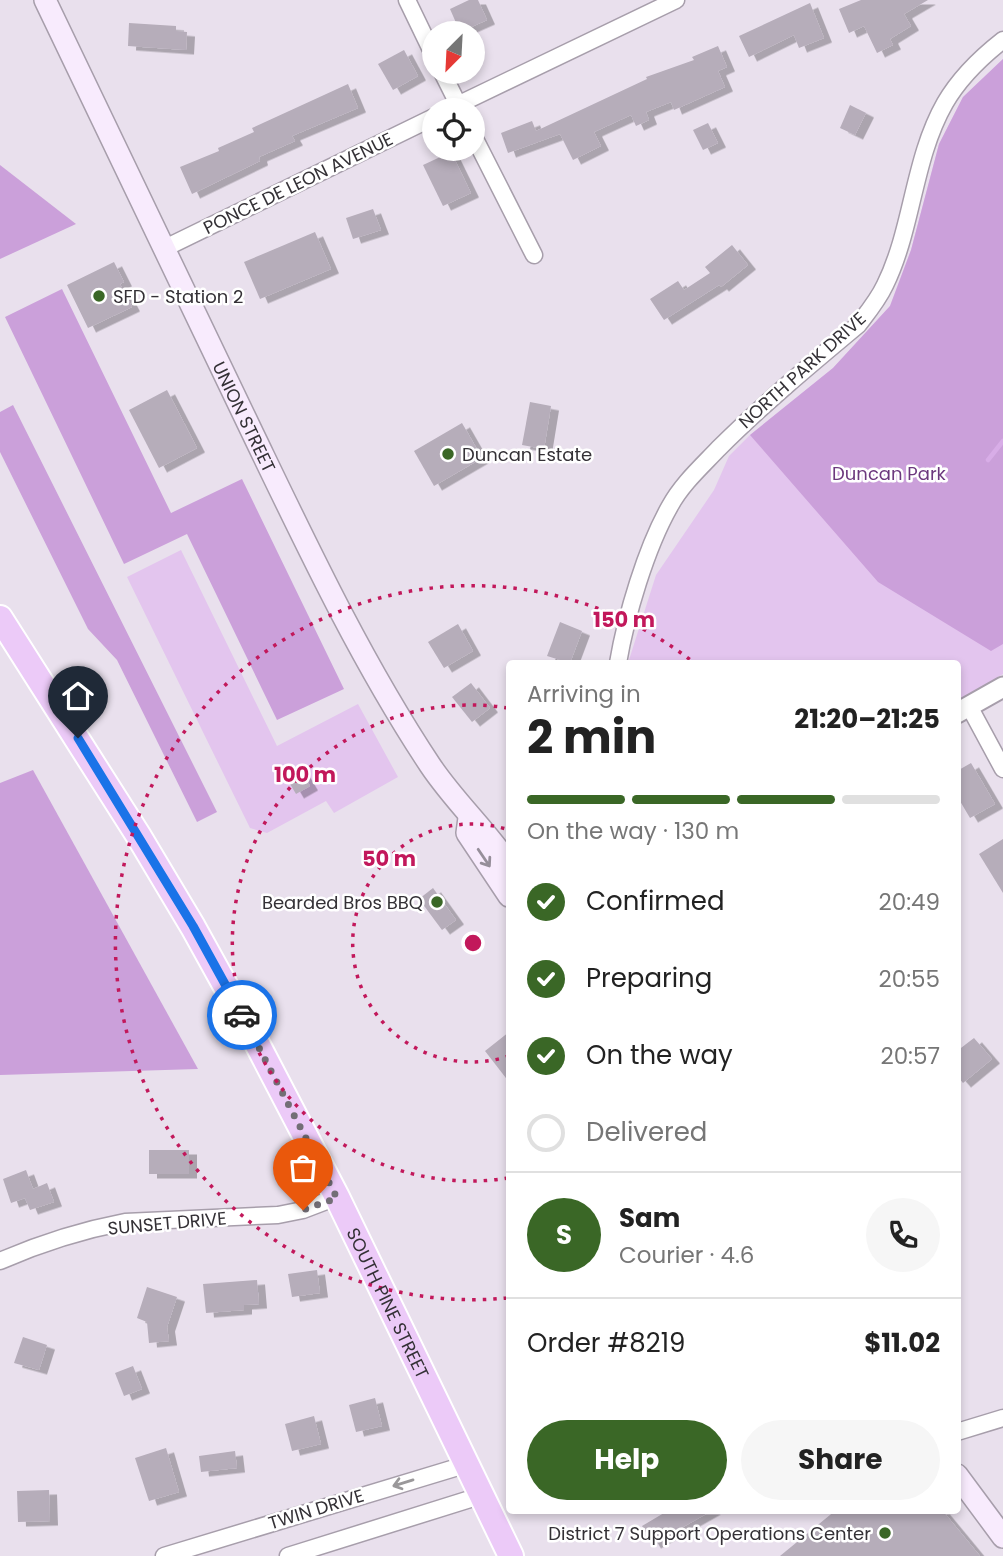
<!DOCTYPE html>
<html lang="en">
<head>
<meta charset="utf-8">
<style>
  :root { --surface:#fff; --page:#f6f6f6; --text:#222; --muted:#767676; --line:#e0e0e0; --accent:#3a6726 }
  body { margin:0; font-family:Poppins,sans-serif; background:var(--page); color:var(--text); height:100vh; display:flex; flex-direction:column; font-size:26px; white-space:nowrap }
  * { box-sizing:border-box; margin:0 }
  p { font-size:23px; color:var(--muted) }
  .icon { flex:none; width:38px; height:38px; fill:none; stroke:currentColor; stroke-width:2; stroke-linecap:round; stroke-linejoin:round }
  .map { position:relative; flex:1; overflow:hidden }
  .side { position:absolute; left:506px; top:660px; width:455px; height:854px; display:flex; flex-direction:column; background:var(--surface); border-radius:7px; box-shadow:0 4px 10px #0003 }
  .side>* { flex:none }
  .needle { width:46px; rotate:204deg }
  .fabs { position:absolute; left:422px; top:21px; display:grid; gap:14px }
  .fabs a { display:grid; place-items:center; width:63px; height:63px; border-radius:50%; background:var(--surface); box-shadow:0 4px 10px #0003; font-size:35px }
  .pin { position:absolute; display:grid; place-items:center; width:60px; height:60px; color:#fff; margin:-72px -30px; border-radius:50% 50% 50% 0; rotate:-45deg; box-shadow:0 0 7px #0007 }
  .pin .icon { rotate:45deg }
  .courier { position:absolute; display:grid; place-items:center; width:70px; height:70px; margin:-35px; border:5px solid #1a73e8; border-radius:50%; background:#fff; color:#222; box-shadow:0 2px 9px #0007 }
  .head em { font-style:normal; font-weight:700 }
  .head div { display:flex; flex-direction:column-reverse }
  .head { display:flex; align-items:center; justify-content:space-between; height:119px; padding:0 21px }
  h1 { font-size:46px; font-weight:700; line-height:52px }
  .bar { display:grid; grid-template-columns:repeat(4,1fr); gap:10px 7px; align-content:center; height:84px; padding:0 21px }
  .bar i { height:9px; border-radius:5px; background:var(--line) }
  .bar .on { background:var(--accent) }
  .bar p { grid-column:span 4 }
  .line { display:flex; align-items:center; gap:18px; padding:0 21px; border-top:2px solid var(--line) }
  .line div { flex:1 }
  .round { display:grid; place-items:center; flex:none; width:74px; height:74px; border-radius:37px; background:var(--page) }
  ol { padding:0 21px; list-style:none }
  li { display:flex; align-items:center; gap:21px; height:77px }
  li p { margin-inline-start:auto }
  li .icon { padding:7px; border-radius:50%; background:var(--accent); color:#fff; stroke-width:4 }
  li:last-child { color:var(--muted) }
  li i { width:38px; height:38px; border:4px solid var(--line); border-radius:50% }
  .primary-button { display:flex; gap:14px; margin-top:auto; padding:14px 21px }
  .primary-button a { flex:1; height:80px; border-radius:42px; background:var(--accent); color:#fff; font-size:28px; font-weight:700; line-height:80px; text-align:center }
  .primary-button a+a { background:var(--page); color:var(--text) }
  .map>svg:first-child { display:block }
</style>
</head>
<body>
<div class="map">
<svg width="1003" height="1556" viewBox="0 0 1003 1556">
  <defs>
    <filter id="shadow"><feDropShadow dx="8" dy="4.5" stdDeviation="0" flood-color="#0004"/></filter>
  </defs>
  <rect width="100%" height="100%" fill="#e9e0ed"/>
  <g fill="#e3c5ee">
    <path d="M1003,59V674L957,701V663H628L656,575L714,490L729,456L750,435L833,368L890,306L911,250L939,144L963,97Z"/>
    <path d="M181,550L277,746L358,704L398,777L334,813L326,801L267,833L250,828L127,577Z"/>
  </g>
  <g fill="#cba0da">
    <path d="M1003,59V644L991,651L878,582L750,435L833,368L890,306L911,250L939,144L963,97Z"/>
    <path d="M0,165L76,224L0,259Z"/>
    <path d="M62,289L171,513L242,479L344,689L277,720L187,534L124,564L5,317Z"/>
    <path d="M13,405L217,812L197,822L117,660L88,629L0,452V412Z"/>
    <path d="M33,770L198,1069L0,1075V783Z"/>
  </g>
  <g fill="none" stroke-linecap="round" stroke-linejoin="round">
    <path stroke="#d8ade7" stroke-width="4.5" d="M988,460L1003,441"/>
  </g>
  <g fill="#b6adba" filter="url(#shadow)">
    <path d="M469,0H478L487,20L460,32L450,9Z"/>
    <path d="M861,0H928L904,14L911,26L890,39L893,45L877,53L864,26L849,33L839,9Z"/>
    <path d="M810,3L824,38L799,48L794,35L749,57L739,36Z"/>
    <path d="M129,23L176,26V31L187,32L186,50L128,46Z"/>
    <path d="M718,46L727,67L718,71L725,87L674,110L671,102L646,112L649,120L636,126L631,115L594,132L601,146L573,160L560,134L508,153L501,133L532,121L536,131L647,79L646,77L694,60L692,57Z"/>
    <path d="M404,50L418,76L393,90L378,64Z"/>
    <path d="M348,84L358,108L292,136L295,141L259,157L260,161L192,194L180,167L219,151L218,148L254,132L252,128Z"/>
    <path d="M850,105L866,113L855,135L840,128Z"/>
    <path d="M708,123L718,143L703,150L693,130Z"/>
    <path d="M451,152L471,193L443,206L423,165Z"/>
    <path d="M373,209L381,230L353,239L346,218Z"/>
    <path d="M315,232L331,269L260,299L244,262Z"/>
    <path d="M732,245L748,265L721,287L719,285L664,320L650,299L678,281L684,290L710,273L705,267Z"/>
    <path d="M114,262L124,282L120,284L132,307L88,328L67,285Z"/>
    <path d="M167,390L197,448L159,468L129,410Z"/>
    <path d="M530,402L551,406L544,449L522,445Z"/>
    <path d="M462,423L482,458L434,486L414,451Z"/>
    <path d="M560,622L582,631L570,663L547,656Z"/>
    <path d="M458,624L473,651L444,668L428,642Z"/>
    <path d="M471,683L490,708L472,722L452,697Z"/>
    <path d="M971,763L995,804L970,818L957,796V771Z"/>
    <path d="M300,769L310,786L296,794L286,777Z"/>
    <path d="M1003,839V893L979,854Z"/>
    <path d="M433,888L456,920L442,930L419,899Z"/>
    <path d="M509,1032V1082L485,1051Z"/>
    <path d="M974,1038L992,1059L963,1083L957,1076V1051Z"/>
    <rect x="149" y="1150" width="40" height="24"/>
    <path d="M26,1170L33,1189L47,1183L54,1202L30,1210L25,1198L11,1203L3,1179Z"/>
    <path d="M317,1270L320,1293L292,1297L288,1274Z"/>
    <path d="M257,1280L259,1304L244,1305V1310L206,1313L203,1284Z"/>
    <path d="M147,1287L177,1297L167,1327L169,1341L149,1343L147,1322L137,1318Z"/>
    <path d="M23,1337L47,1345L39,1370L14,1363Z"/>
    <path d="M133,1366L142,1389L124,1396L115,1373Z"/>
    <path d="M375,1398L382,1426L356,1432L349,1405Z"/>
    <path d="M314,1416L321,1444L292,1451L285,1424Z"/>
    <path d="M166,1448L179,1492L149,1501L135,1458Z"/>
    <path d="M235,1451L237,1468L201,1472L199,1456Z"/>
    <path d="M49,1490L50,1521L18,1522L17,1491Z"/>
    <path d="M669,1510H713L653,1544L642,1526Z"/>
    <path d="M836,1510H942L980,1556H780Z"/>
  </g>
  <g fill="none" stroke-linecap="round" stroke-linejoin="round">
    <g stroke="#a79eab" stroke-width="19">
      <g id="minor">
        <path d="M407,0L434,56"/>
        <path d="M442,72L461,110"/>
        <path d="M447,110L676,0"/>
        <path d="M472,133L534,255"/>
        <path d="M163,249L434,117"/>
        <path d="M618,663C626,616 646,548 670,506C682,484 701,467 718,449C762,405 810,365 858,325C868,312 878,300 885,285C913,228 913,159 945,103C960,77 980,58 1003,40"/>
        <path d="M969,706L1003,769"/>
        <path d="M0,1261C39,1244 83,1230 125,1222L278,1215L303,1210L337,1197"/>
        <path d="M957,1432L1003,1418"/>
        <path d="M164,1556L468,1464"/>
        <path d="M288,1556L483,1495"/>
      </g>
    </g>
    <g stroke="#a79eab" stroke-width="23">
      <path id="tertiary" d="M957,713L1003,687"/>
    </g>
    <g stroke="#a79eab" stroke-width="24">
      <g id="secondary">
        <path id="s1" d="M45,0C114,145 183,290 253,434C307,546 361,661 430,765C454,801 485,829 509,864"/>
        <path d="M469,818L467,833L509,896"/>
        <path d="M957,1475L1003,1537"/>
      </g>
    </g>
    <g stroke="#fff" stroke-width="28">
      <g id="trunk">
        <path id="s2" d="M0,618L138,835L193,927L250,1030L337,1197L511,1556"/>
      </g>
    </g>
    <use href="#minor" stroke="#fff" stroke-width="16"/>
    <use href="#tertiary" stroke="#fff" stroke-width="19"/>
    <use href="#secondary" stroke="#f8ebfd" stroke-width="21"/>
    <use href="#trunk" stroke="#eccaf8" stroke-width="24"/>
  </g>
  <defs><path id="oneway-shaft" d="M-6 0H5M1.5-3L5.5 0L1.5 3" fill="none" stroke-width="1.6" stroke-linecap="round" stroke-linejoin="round" transform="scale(1.75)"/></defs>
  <use stroke="#968e9a" href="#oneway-shaft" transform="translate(484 858) rotate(56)"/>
  <use stroke="#9a989a" href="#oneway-shaft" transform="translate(403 1483) rotate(163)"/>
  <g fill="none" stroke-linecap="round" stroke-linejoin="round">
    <path stroke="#736e76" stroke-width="7" stroke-dasharray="0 12.6" d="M242,1015L337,1198L303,1210"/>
    <path stroke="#1a73e8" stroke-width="9" d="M78,738L193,926L242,1015"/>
  </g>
  <g fill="none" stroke="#c2185b" stroke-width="3.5" stroke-dasharray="3.5 7">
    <path d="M509 1056A119 119 0 1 1 509 830"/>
    <path d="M508 1178A238 238 0 1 1 508 708"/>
    <path d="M507 1298A357 357 0 1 1 693 662"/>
  </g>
  <g fill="#3a6726" stroke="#fff" stroke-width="2.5">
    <circle cx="99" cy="296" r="7"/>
    <circle cx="448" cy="454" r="7"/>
    <circle cx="437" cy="902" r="7"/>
    <circle cx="885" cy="1533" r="7"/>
  </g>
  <g text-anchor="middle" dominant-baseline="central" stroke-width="5" stroke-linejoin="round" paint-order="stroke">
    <g font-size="18" fill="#343136" stroke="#fff">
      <text transform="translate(298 183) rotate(-26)">PONCE DE LEON AVENUE</text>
      <text transform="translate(802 370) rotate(-42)">NORTH PARK DRIVE</text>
      <text stroke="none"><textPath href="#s1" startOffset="462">UNION STREET</textPath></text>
      <text transform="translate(167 1223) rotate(-5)">SUNSET DRIVE</text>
      <text stroke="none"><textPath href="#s2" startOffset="788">SOUTH PINE STREET</textPath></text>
      <text transform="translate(316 1509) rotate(-17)">TWIN DRIVE</text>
    </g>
    <g font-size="18" fill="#343136" stroke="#fff" text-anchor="start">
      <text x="113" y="296">SFD - Station 2</text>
      <text x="462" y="454">Duncan Estate</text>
      <text x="423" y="902" text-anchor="end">Bearded Bros BBQ</text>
      <text x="871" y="1533" text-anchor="end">District 7 Support Operations Center</text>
    </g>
    <g font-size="18" fill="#6c387e" stroke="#fff">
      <text x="889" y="473">Duncan Park</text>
    </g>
  </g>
  <circle cx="473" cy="943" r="10" fill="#c2185b" stroke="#fff" stroke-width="3.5"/>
  <g font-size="21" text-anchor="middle" font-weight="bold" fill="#c2185b" stroke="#fff" stroke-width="5" stroke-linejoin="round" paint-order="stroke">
    <text x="624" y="627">150 m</text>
    <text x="305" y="782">100 m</text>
    <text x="389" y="866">50 m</text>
  </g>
</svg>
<div class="fabs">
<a><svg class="needle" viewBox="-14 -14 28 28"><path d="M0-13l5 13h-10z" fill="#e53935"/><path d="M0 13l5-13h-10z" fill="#767676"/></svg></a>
<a><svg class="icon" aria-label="locate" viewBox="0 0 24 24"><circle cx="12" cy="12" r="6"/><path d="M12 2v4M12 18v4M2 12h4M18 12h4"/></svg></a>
</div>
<div class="pin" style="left:303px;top:1210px;background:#ea580c"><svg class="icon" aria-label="bag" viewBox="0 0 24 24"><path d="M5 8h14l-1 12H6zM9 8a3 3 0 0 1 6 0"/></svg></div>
<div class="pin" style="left:78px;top:738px;background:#1f2937"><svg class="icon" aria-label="home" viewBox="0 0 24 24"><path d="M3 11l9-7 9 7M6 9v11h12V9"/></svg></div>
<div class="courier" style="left:242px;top:1015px"><svg class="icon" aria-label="car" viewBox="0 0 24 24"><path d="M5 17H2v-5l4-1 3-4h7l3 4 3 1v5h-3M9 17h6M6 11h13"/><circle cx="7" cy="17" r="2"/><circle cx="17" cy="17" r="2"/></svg></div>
<section class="side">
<div class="head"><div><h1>2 min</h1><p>Arriving in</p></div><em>21:20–21:25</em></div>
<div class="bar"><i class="on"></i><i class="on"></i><i class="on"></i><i></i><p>On the way · 130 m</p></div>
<ol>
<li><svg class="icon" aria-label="check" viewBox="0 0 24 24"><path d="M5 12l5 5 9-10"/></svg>Confirmed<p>20:49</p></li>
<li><svg class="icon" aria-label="check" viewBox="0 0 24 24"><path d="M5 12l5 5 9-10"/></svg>Preparing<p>20:55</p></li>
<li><svg class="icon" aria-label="check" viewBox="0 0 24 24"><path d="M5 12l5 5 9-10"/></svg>On the way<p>20:57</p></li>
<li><i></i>Delivered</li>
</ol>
<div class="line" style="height:126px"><b class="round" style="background:var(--accent);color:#fff">S</b><div><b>Sam</b><p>Courier · 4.6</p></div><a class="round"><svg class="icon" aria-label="phone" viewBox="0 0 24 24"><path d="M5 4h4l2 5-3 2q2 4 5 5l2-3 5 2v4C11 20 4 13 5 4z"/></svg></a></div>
<div class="line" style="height:91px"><div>Order #8219</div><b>$11.02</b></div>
<div class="primary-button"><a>Help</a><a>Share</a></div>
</section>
</div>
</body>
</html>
